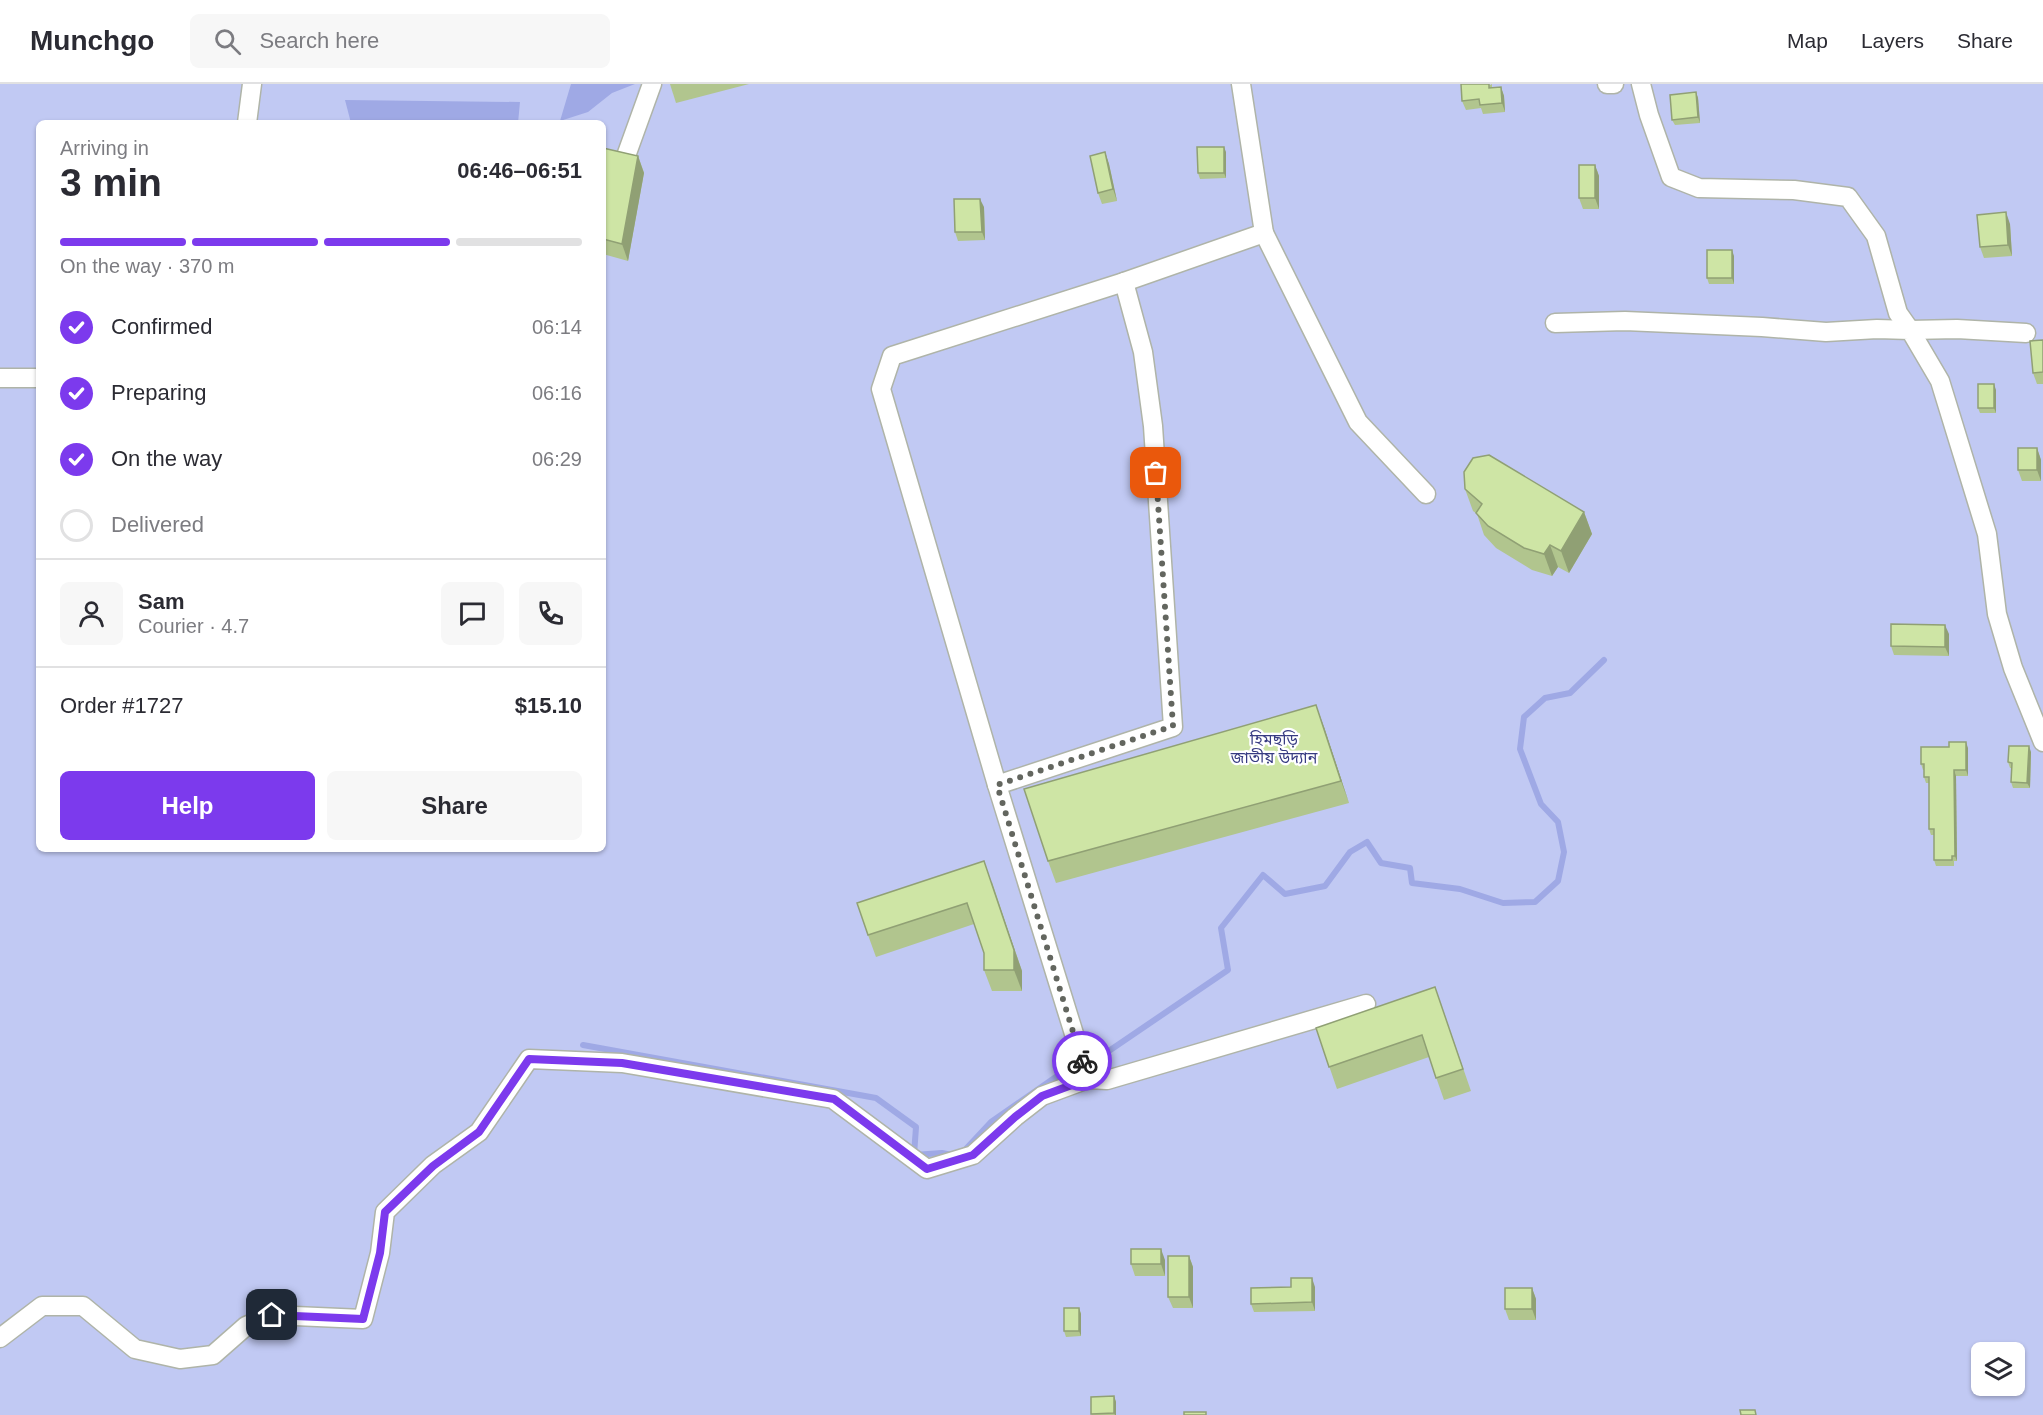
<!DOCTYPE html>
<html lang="en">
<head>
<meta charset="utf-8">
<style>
  :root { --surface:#fff; --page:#f7f7f7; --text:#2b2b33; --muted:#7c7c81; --line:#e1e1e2; --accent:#7c3aed }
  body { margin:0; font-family:Helvetica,"Noto Sans Bengali",sans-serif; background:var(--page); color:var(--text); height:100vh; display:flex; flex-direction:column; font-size:22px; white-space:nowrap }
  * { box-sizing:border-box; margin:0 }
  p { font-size:20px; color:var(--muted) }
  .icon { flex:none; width:33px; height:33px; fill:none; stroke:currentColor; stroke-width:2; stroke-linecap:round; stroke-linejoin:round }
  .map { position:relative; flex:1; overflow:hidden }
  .panel { position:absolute; left:36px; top:36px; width:570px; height:732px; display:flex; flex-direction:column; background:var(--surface); border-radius:9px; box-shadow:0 2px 4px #0004 }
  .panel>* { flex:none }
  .buttons { position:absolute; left:1971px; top:1258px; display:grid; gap:12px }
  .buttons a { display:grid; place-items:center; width:54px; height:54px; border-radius:9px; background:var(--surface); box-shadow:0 2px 4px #0004; font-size:30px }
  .pin { position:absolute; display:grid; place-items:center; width:51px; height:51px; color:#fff; margin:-26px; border-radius:12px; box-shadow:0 3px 9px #0006 }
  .courier { position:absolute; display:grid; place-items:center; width:60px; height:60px; margin:-30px; border:4px solid #7c3aed; border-radius:50%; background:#fff; color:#222; box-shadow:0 2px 8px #0007 }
  .overview em { font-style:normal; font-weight:700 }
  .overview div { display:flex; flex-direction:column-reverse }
  .overview { display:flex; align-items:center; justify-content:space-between; height:102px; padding:0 24px }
  h1 { font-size:39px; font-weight:700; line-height:45px }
  .bar { display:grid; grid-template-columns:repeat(4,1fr); gap:9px 6px; align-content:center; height:72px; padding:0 24px }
  .bar i { height:8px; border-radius:4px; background:var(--line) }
  .bar .active { background:var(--accent) }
  .bar p { grid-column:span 4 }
  .line { display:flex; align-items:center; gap:15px; padding:0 24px; border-top:2px solid var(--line) }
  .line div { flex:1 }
  .round { display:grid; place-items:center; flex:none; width:63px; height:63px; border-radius:9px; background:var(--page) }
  ol { padding:0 24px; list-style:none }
  li { display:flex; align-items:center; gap:18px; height:66px }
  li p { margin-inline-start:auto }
  li .icon { padding:6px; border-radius:50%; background:var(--accent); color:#fff; stroke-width:4 }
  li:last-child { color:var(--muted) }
  li i { width:33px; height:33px; border:3px solid var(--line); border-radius:50% }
  .action { display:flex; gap:12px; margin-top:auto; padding:12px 24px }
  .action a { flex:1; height:69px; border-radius:9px; background:var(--accent); color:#fff; font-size:24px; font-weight:700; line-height:69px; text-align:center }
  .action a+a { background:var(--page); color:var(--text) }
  header { display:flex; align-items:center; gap:36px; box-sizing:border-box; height:84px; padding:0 30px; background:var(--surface); border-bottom:2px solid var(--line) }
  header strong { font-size:28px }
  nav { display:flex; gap:33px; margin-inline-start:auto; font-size:21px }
  .search { width:420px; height:54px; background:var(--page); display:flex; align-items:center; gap:15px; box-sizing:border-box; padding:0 21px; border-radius:9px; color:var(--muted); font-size:22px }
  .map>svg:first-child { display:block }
</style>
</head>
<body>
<header>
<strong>Munchgo</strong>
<div class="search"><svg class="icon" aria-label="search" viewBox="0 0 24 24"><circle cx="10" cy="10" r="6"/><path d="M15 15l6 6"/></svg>Search here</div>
<nav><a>Map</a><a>Layers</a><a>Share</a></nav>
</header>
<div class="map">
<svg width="2043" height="1331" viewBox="0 0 2043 1331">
  <rect width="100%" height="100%" fill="#f6fbef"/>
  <path fill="#c1c9f3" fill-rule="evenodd" d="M0,0H2043V1331H0ZM39,39H603V765H39ZM1982,1269H2014V1302H1982Z"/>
  <g fill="#9fa9e5">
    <path d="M571,0H635L612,9L588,28L560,37Z"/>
    <path d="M345,16L520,18L518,39H351Z"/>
  </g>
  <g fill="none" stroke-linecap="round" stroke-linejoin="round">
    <g stroke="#9fa9e5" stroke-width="6">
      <path d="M583,961L876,1014L916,1043L914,1071L942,1069L952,1071"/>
      <path d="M963,1068L991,1038L1063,988L1100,973L1228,886L1221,844L1263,791L1285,810L1325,802L1350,768L1367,758L1381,779L1410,784L1412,799L1460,805L1503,819L1535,818L1558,797L1564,768L1558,738L1541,720L1520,665L1524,633L1545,614L1570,609L1604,576"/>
    </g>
    <g stroke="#afb4a8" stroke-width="21">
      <g id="street">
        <path d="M1607,0H1614"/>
        <path d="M1641,0L1649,31L1671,93L1699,104L1794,106L1848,113L1876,152L1898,229L1910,246L1957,245L2026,249"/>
        <path d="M247,39L252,0"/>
        <path d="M626,72L652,0"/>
        <path d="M1264,149L1358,338L1426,410"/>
        <path d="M1555,239L1625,237L1762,243L1826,248L1877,245L1910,246L1940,297L1987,450L1997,530L2013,584L2043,658"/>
        <path d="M0,294H39"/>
        <path d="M997,701L1173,643L1153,342L1143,268L1124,198"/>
        <path d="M1088,995L997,701L881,305L892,272L1124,198L1264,149L1241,0"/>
        <path d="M0,1254L42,1222H83L135,1265L180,1275L213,1271L246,1242L272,1231L363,1235L380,1169L385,1128L433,1081L479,1048L529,975L622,979L833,1015L927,1085L973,1071L1015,1033L1042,1012L1088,995L1107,996L1366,920"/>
      </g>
    </g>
    <use href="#street" stroke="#fff" stroke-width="18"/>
  </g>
  <g fill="#b1c58e">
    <path d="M670,0H749L676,19Z"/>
    <path d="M1492,0V4L1501,3L1504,12L1505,28L1483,30L1481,24L1466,26L1462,17Z"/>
    <path d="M1696,8L1698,14L1700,39L1675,41L1672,36Z"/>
    <path d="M603,64L638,72L644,89L628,177L603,170Z"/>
    <path d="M1105,68L1109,80L1117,117L1102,120L1098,109Z"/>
    <path d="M1226,68V94L1200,95L1198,89Z"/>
    <path d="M1595,81L1599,92V125H1583L1579,114Z"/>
    <path d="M984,123L985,156L958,157L955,148Z"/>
    <path d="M2010,140L2012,172L1984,174L1980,163Z"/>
    <path d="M1734,172V200H1709L1707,194Z"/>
    <path d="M2043,256V300H2037L2033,289Z"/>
    <path d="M1996,306V329H1980L1978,324Z"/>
    <path d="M2037,364L2041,376V397H2022L2018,386Z"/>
    <path d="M1465,405L1584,428L1592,450L1569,489L1558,483L1552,492L1532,486L1496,464L1484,451L1477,430L1473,427Z"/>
    <path d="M1949,550V572L1894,571L1891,562Z"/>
    <path d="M1324,643L1349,719L1056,799L1048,777Z"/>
    <path d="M1949,663L1968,664V692H1956L1957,777H1954V782H1936L1934,776V751H1931L1929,745V699H1926L1924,693V686H1923L1921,680Z"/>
    <path d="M2031,668L2030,704H2013L2011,698L2012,684H2010L2008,678Z"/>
    <path d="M992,798L1022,887V907H992L984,886V869L974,840L876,873L868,851Z"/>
    <path d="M1435,903L1471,1007L1444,1016L1429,973L1337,1005L1316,944Z"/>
    <path d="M1189,1172L1193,1183V1224H1173L1168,1213Z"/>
    <path d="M1165,1176V1192H1135L1131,1180Z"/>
    <path d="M1315,1203V1227L1254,1228L1251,1220Z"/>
    <path d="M1532,1204L1536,1215V1236H1509L1505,1225Z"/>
    <path d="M1079,1224L1081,1230V1252L1066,1253L1064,1247Z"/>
    <path d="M1114,1312L1116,1318V1331H1092L1091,1330Z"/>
  </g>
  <g fill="#90a074">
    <path d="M1501,3L1504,12L1505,28L1502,19Z"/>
    <path d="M1696,8L1698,14L1700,39L1698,33Z"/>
    <path d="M1224,63L1226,68V94L1224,89Z"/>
    <path d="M1105,68L1109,80L1117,117L1113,105Z"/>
    <path d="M638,72L644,89L628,177L622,160Z"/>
    <path d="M1595,81L1599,92V125L1595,114Z"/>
    <path d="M980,115L984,123L985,156L982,148Z"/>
    <path d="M2006,128L2010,140L2012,172L2008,161Z"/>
    <path d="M1732,166L1734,172V200L1732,194Z"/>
    <path d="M1994,300L1996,306V329L1994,324Z"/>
    <path d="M2037,364L2041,376V397L2037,386Z"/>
    <path d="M1584,428L1592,450L1569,489L1561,467Z"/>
    <path d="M1550,461L1558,483L1552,492L1544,470Z"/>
    <path d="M1945,541L1949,550V572L1945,563Z"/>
    <path d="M1316,621L1324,643L1349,719L1341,697Z"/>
    <path d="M1966,658L1968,664V692L1966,686Z"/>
    <path d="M2029,662L2031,668L2030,704L2027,699Z"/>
    <path d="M1954,686L1956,692L1957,777L1955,772Z"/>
    <path d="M984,777L1022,887V907L1014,886Z"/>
    <path d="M1161,1165L1165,1176V1192L1161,1180Z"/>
    <path d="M1189,1172L1193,1183V1224L1189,1213Z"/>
    <path d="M1312,1194L1315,1203V1227L1312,1218Z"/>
    <path d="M1532,1204L1536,1215V1236L1532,1225Z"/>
    <path d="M1079,1224L1081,1230V1252L1079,1247Z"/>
    <path d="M1114,1312L1116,1318V1331H1115L1114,1329Z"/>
  </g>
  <g fill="#cee5a5" stroke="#90a074" stroke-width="1.5">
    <path d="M1461,0H1489V4L1501,3L1502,19L1480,21L1479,15L1462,17Z"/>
    <path d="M1696,8L1698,33L1672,36L1670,11Z"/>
    <path d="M1197,63H1224V89H1198Z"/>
    <path d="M603,64L638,72L622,160L603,155Z"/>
    <path d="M1105,68L1113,105L1098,109L1090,72Z"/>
    <rect x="1579" y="81" width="16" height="33"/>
    <path d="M954,115H980L982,148H955Z"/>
    <path d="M2006,128L2008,161L1980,163L1977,131Z"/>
    <rect x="1707" y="166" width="25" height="28"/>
    <path d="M2043,256V288L2033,289L2030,257Z"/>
    <rect x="1978" y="300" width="16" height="24"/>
    <rect x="2018" y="364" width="19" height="22"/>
    <path d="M1489,371L1584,428L1561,467L1550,461L1544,470L1524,464L1488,442L1476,429L1482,420L1465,405L1464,388L1473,374Z"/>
    <path d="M1891,540L1945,541V563L1891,562Z"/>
    <path d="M1316,621L1341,697L1048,777L1024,705Z"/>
    <path d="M1949,658H1966V686H1954L1955,772H1952V776H1934V745H1929V693H1924V680H1921V663H1949Z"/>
    <path d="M2009,662H2029L2027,699L2011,698L2012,679L2008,678Z"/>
    <path d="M984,777L1014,866V886H984V869L967,819L868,851L857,819Z"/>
    <path d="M1435,903L1463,985L1436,994L1422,951L1329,983L1316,944Z"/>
    <rect x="1131" y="1165" width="30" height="15"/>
    <rect x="1168" y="1172" width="21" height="41"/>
    <path d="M1291,1194H1312V1218L1251,1220V1204L1291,1203Z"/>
    <rect x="1505" y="1204" width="27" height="21"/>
    <rect x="1064" y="1224" width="15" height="23"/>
    <path d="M1114,1312V1329L1091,1330V1313Z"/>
    <path d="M1740,1326H1755L1756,1331H1741Z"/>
    <rect x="1184" y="1328" width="22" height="3"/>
  </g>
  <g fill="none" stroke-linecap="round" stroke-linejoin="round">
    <path stroke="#63665f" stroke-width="6" stroke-dasharray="0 10.8" d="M1082,977L997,701L1173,642L1156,389"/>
    <path stroke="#7c3aed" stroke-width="8" d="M272,1231L363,1235L380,1169L385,1128L433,1082L479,1048L529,975L622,979L834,1015L927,1085L973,1071L1015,1033L1042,1012L1088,995L1082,977"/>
  </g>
  <g text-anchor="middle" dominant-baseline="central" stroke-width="4.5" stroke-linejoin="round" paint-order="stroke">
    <g font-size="16" fill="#373b82" stroke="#fff">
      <text x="1274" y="655">হিমছড়ি<tspan x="1274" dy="18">জাতীয় উদ্যান</tspan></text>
    </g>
  </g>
</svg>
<div class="buttons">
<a><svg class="icon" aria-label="layers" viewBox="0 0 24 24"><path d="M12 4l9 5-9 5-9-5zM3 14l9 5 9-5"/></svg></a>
</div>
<div class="pin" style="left:1156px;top:389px;background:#ea580c"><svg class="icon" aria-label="bag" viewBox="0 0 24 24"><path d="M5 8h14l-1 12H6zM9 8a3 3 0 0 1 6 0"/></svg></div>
<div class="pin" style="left:272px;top:1231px;background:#1f2937"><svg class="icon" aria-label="home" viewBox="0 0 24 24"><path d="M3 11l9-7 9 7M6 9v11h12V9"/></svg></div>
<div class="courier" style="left:1082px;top:977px"><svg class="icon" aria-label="bike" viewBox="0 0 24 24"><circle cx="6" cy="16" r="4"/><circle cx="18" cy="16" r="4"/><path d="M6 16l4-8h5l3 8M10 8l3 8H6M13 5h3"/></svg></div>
<section class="panel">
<div class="overview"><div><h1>3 min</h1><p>Arriving in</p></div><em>06:46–06:51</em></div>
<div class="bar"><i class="active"></i><i class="active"></i><i class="active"></i><i></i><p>On the way · 370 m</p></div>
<ol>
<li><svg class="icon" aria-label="check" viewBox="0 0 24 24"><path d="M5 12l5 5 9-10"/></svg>Confirmed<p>06:14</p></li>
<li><svg class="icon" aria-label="check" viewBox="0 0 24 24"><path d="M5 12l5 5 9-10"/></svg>Preparing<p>06:16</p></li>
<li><svg class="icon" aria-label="check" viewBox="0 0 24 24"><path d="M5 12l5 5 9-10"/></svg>On the way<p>06:29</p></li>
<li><i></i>Delivered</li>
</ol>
<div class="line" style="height:108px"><a class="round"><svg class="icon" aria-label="person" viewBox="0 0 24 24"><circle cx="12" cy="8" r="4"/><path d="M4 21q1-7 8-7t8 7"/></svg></a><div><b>Sam</b><p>Courier · 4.7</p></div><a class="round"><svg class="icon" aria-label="chat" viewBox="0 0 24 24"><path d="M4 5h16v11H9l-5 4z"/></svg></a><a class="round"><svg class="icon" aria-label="phone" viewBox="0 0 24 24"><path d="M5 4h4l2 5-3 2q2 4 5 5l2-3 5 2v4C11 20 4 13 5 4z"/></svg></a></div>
<div class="line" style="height:78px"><div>Order #1727</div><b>$15.10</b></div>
<div class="action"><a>Help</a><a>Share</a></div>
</section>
</div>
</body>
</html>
